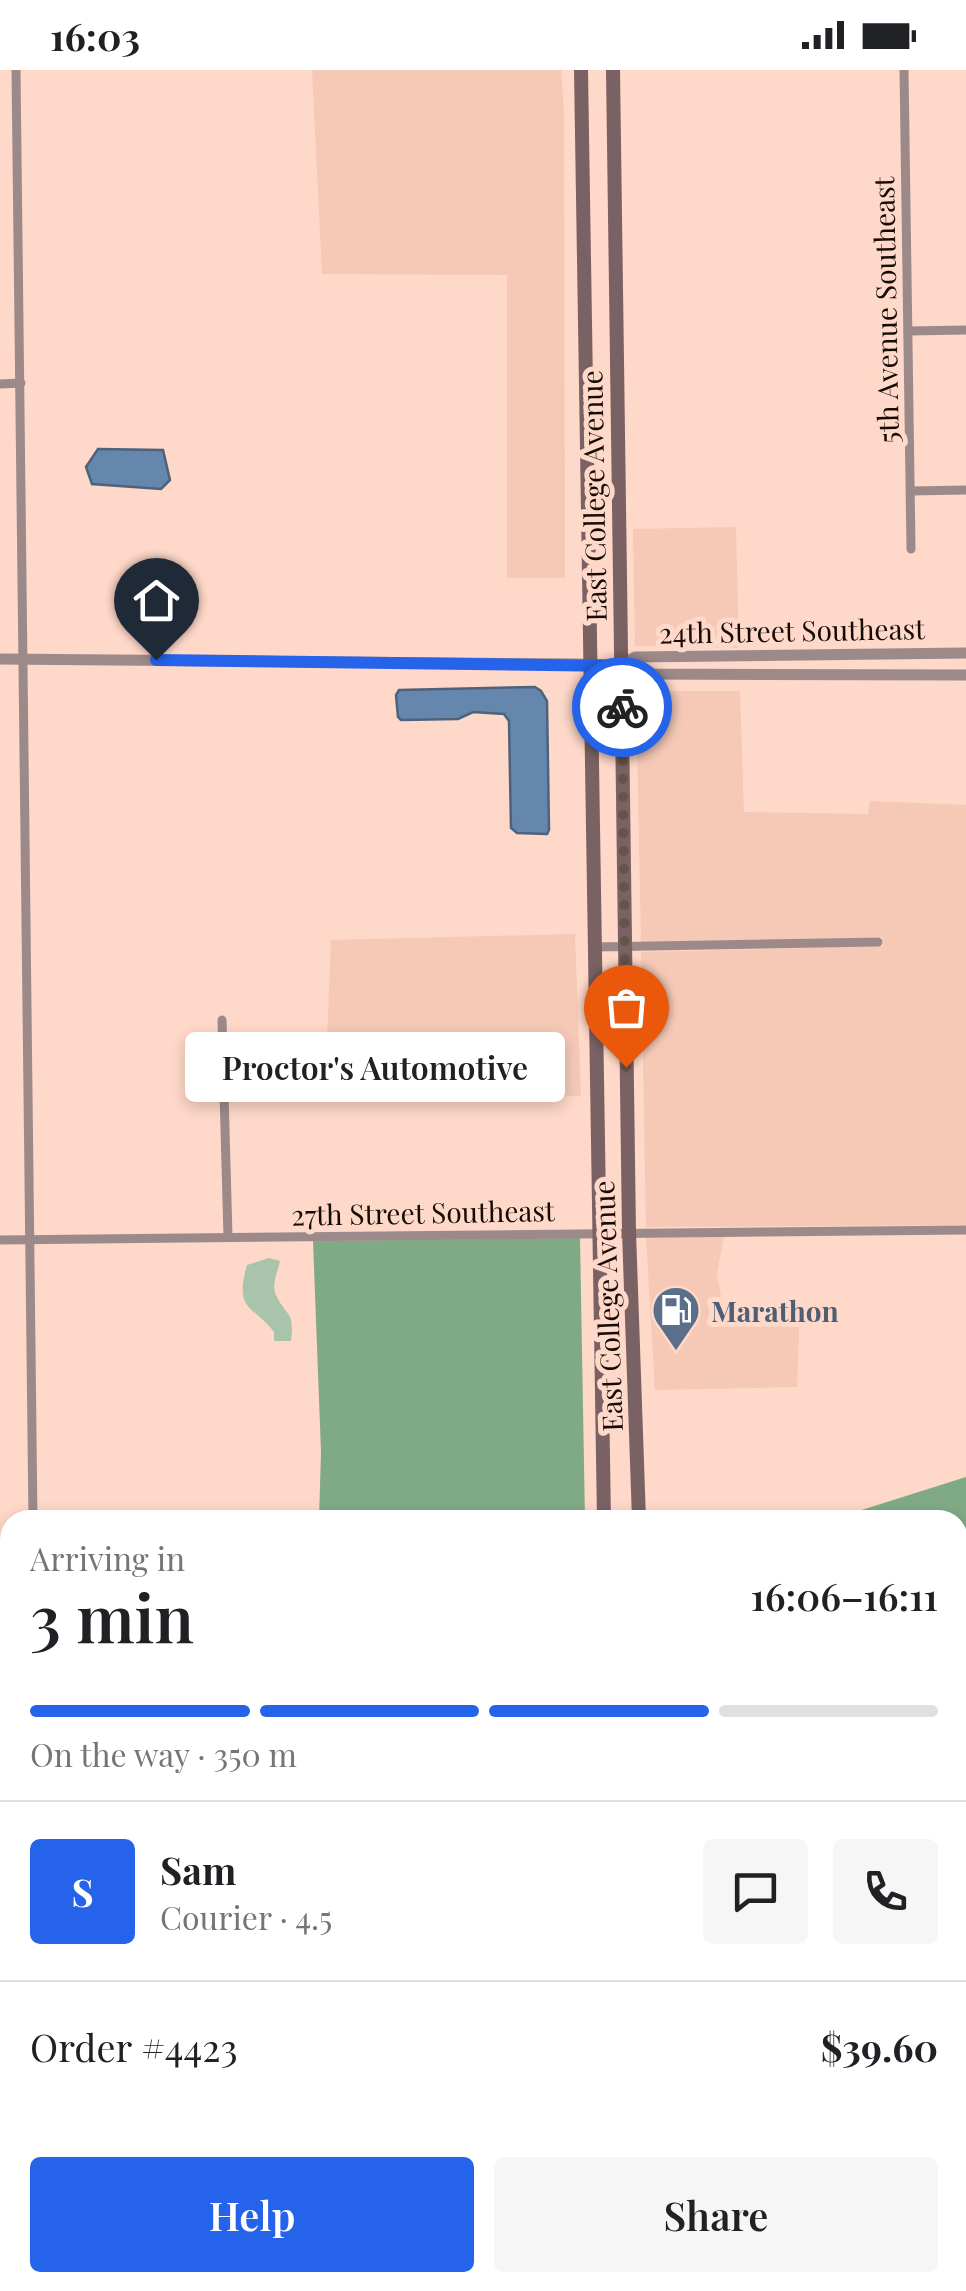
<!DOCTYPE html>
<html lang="en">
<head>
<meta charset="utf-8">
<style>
  :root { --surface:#fff; --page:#f6f6f6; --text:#202124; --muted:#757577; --line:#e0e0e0; --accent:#2563eb }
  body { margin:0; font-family:"Playfair Display",serif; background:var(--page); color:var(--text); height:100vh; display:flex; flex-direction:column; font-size:38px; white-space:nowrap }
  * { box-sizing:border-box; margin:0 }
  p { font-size:32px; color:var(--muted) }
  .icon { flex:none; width:55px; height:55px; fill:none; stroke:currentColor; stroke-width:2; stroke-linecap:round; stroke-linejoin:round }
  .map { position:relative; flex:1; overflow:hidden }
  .sheet { position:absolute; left:0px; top:1440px; width:968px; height:782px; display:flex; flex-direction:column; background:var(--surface); border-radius:30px 30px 0 0; box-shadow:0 5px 15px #0003 }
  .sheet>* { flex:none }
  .pin { position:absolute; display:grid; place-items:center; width:85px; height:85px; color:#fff; margin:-102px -42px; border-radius:50% 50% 50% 0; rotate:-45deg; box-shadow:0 0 10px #0007 }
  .pin .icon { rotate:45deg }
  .courier { position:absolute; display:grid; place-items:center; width:100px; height:100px; margin:-50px; border:8px solid #2563eb; border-radius:50%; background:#fff; color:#222; box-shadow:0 2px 12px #0007 }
  .bubble { position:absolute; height:70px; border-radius:10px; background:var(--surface); box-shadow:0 5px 15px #0003; font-size:32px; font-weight:600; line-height:70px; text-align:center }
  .head em { font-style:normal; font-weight:600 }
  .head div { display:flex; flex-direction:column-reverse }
  .head { display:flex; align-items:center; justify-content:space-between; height:170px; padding:0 30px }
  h1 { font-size:65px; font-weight:600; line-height:75px }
  .bar { display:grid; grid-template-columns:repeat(4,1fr); gap:15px 10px; align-content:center; height:120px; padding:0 30px }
  .bar i { height:12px; border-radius:8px; background:var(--line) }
  .bar .active { background:var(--accent) }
  .bar p { grid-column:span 4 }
  .line { display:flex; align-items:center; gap:25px; padding:0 30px; border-top:2px solid var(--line) }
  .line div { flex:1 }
  .round { display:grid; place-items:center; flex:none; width:105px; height:105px; border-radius:10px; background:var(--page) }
  .button { display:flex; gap:20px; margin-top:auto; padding:20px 30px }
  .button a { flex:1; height:115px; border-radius:10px; background:var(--accent); color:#fff; font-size:40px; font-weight:600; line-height:115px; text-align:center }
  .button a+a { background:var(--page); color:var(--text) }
  .status { display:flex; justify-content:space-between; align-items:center; height:70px; padding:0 50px; background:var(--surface); direction:ltr }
  .status svg { height:28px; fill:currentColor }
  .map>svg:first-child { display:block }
</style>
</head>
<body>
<div class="status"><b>16:03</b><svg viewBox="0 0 49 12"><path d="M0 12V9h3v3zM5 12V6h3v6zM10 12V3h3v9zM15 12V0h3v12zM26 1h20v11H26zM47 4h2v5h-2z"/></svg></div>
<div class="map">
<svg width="966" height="2221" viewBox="0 0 966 2221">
  <rect width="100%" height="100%" fill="#fed8c8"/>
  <g fill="#f5c9b6">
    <path d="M312,0H561L564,42L565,508H507V205L322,204Z"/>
    <path d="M736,457L739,578L635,576L633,459Z"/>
    <path d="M636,621H740L744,742L868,744L870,731L966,735V1155L646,1157L641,882L883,876L882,867L641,872Z"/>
    <path d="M575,864L581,1026L361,1028L327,970L331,870Z"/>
    <path d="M724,1166L717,1204L722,1232L733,1237L800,1240L797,1317L655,1320L646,1167Z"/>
    <path d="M958,1833L966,1841V2185L958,2194Z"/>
    <rect x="704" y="2213" width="159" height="8"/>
  </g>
  <g fill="#a8c5ab">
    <path d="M269,1188L280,1191C278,1202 271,1214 276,1225C286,1247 295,1240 291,1271H274V1262C252,1234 234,1241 247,1195Z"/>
    <path d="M966,1464V1610L958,1606V1468Z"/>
  </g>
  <g fill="#80aa85">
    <path d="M580,1168L585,1450H319L321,1382L313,1171Z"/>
    <path d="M966,1407V1464L958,1468V1450H830Z"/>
    <path d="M165,2213H331L332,2221H151Z"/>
  </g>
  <g fill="#6587ae" stroke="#4e627c" stroke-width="2.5">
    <path d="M98,379L163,380L170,410L161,419L92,414L86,397Z"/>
    <path d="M535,617L541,621L547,631L549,760L547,764L517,763L511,758L509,651L504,644L473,642L458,649L401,650L398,647L396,625L399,620Z"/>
    <path d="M958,1752H966V1841L958,1833Z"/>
    <path d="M0,1775H10V2212L152,2213L146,2215L106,2220L0,2214Z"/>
  </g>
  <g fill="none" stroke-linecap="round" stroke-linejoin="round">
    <g stroke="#9c8a8b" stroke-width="9">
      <path d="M16,0L33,1450"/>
      <path d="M904,0L911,479"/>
      <path d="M908,261L966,260"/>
      <path d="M0,314L21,313"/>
      <path d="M911,421L966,420"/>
      <path d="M595,877L878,872"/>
      <path d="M222,950L228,1167"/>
      <path d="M0,1170L966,1160"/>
      <path d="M698,2221L699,2212"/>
    </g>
    <g stroke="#9c8a8b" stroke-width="11">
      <path d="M0,589L575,594L621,595L636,604L966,605"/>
      <path d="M621,595L635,587L966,583"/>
      <path d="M958,1708H966"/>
      <path d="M958,1739H966"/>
      <path d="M530,2221L531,2212"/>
    </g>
    <g stroke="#7a6163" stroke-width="14">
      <path d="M581,0L604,1450"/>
      <path d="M613,0L629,1162L639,1450"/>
      <path d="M597,2221V2212"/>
      <path d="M630,2221V2212"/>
    </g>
  </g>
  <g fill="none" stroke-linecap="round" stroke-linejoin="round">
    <path stroke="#68534a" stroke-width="10" stroke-dasharray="0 18" d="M622,637L626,997"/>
    <path stroke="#2563eb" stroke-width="12" d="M156,590L621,596L622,637"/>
  </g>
  <defs>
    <g id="fuel-pin" transform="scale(2.5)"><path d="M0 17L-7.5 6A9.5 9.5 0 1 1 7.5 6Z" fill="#5c6f8a" stroke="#fed8c8"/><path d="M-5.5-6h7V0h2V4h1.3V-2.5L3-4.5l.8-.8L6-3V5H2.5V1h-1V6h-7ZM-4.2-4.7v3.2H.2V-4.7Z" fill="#fff"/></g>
  </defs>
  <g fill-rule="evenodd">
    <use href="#fuel-pin" x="676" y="1240"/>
  </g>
  <g text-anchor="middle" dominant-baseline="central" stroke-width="10" stroke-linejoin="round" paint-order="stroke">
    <g font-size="28" fill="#170b06" stroke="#fed8c8">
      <text transform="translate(885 240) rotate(-91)">5th Avenue Southeast</text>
      <text transform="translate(593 426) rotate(-91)">East College Avenue</text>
      <text transform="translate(792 560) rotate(-1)">24th Street Southeast</text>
      <text transform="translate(423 1142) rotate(-1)">27th Street Southeast</text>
      <text transform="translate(607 1236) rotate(-92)">East College Avenue</text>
    </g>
    <g font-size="28" font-weight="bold" fill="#4e5e75" stroke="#fed8c8" text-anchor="start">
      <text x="711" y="1240">Marathon</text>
    </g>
  </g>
</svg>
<div class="pin" style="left:626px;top:997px;background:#ea580c"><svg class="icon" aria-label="bag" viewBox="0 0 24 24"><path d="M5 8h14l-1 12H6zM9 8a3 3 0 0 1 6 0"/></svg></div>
<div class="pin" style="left:156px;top:590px;background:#1f2937"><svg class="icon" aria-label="home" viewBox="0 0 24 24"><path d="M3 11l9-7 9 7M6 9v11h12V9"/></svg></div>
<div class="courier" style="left:622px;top:637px"><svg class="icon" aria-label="bike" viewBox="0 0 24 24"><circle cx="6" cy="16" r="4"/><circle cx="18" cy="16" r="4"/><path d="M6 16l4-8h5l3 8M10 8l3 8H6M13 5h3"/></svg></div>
<div class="bubble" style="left:185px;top:962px;width:380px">Proctor's Automotive</div>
<section class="sheet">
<div class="head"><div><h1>3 min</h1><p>Arriving in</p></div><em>16:06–16:11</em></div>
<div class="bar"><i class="active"></i><i class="active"></i><i class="active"></i><i></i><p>On the way · 350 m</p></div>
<div class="line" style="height:180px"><b class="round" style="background:var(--accent);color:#fff">S</b><div><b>Sam</b><p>Courier · 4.5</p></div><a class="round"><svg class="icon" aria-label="chat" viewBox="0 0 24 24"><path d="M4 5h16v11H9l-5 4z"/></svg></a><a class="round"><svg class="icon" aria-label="phone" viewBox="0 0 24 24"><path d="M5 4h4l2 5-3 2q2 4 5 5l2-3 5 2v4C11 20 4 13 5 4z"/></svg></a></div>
<div class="line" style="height:130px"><div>Order #4423</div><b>$39.60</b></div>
<div class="button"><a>Help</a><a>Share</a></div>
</section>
</div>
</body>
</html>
